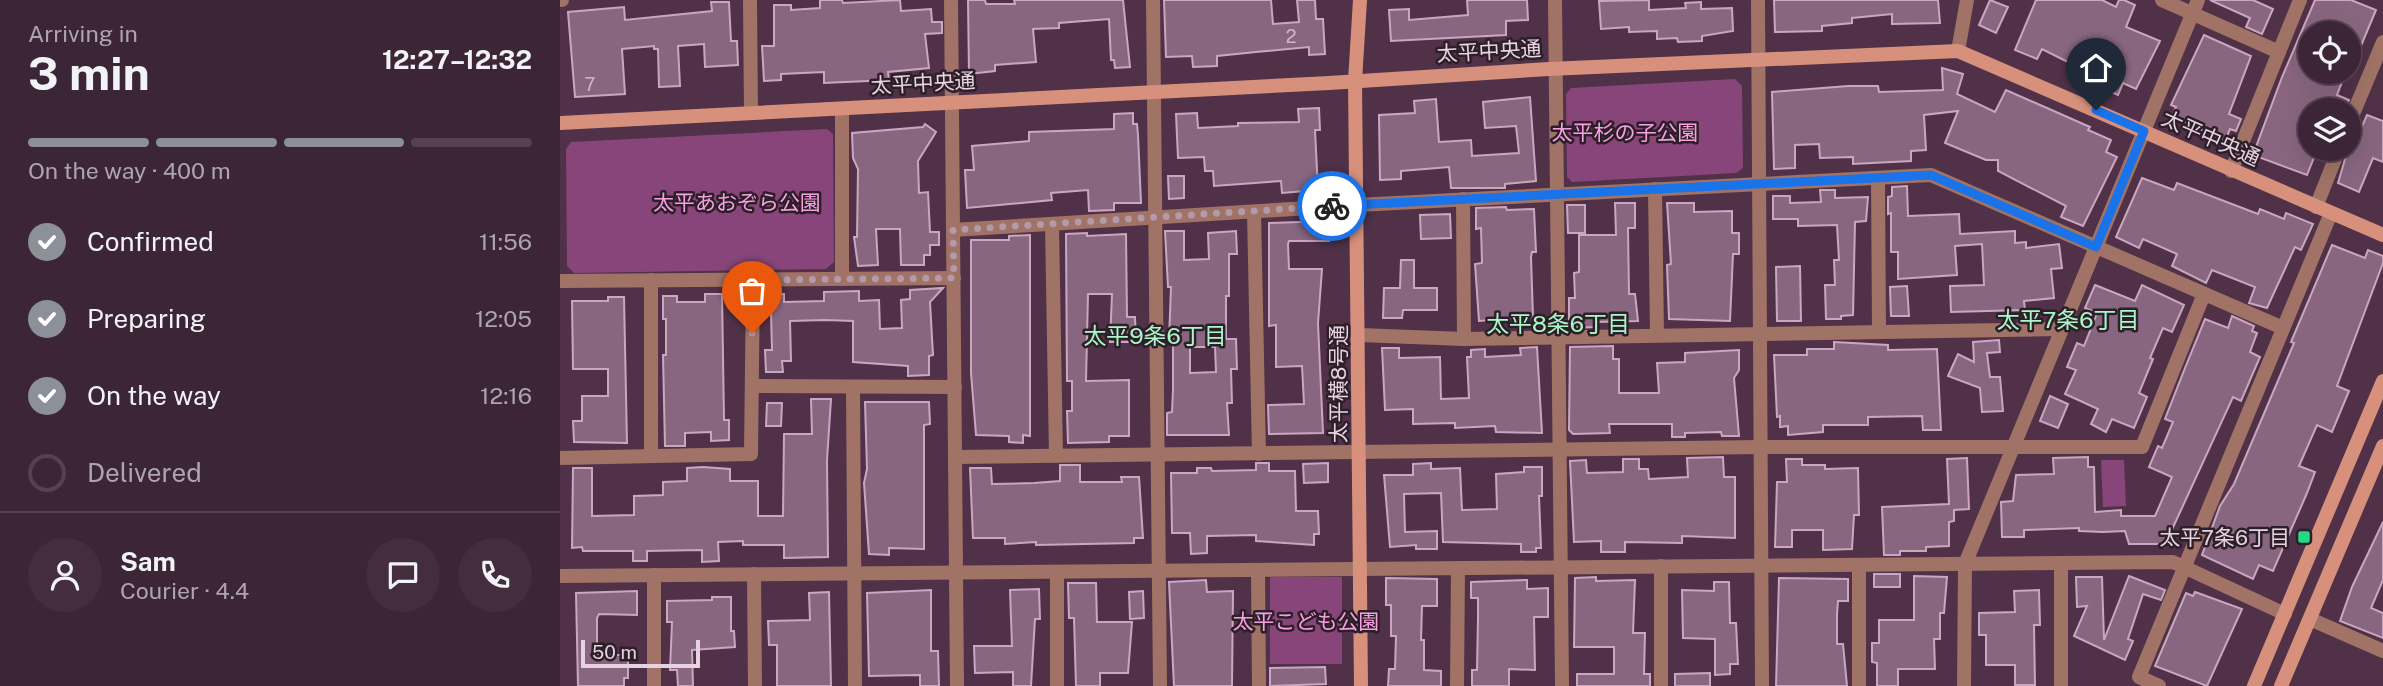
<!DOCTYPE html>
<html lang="en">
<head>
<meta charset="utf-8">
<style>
  :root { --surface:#3c2536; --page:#432d3e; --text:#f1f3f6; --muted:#aca5ad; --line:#554251; --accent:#8c9099 }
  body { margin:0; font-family:"Public Sans","Noto Sans JP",sans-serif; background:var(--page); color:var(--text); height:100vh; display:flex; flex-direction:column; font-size:26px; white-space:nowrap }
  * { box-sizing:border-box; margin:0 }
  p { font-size:23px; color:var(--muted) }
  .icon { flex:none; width:38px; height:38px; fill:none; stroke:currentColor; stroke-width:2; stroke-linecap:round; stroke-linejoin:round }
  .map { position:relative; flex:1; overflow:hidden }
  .drawer { display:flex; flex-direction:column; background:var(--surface); width:560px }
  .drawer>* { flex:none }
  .buttons { position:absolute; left:1738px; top:21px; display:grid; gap:14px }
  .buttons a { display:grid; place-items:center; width:63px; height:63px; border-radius:50%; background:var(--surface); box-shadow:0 7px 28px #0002,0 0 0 2px var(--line); font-size:35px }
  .scale { position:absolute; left:21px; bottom:18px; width:119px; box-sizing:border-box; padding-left:7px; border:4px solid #e6d2e0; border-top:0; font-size:19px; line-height:24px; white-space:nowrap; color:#e6d2e0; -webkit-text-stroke:5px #2d1f29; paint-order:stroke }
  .pin { position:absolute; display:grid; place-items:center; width:60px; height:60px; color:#fff; margin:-72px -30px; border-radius:50% 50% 50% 0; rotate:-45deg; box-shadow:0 0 7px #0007 }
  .pin .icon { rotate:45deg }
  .courier { position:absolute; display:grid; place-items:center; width:70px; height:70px; margin:-35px; border:5px solid #1a73e8; border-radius:50%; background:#fff; color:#222; box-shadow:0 2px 9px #0007 }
  .summary em { font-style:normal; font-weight:700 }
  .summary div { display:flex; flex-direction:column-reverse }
  .summary { display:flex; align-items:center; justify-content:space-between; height:119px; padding:0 28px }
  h1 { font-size:46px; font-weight:700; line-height:52px }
  .bar { display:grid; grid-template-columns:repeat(4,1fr); gap:10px 7px; align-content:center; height:84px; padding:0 28px }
  .bar i { height:9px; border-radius:5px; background:var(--line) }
  .bar .on { background:var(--accent) }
  .bar p { grid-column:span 4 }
  .line { display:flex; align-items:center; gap:18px; padding:0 28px; border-top:2px solid var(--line) }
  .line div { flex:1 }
  .round { display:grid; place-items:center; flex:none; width:74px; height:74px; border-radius:37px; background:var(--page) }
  ol { padding:0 28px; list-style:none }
  li { display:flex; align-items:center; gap:21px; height:77px }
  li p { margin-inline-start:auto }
  li .icon { padding:7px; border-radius:50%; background:var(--accent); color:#fff; stroke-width:4 }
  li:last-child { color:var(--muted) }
  li i { width:38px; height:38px; border:4px solid var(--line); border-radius:50% }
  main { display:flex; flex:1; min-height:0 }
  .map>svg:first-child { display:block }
</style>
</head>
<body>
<main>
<section class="drawer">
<div class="summary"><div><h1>3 min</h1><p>Arriving in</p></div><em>12:27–12:32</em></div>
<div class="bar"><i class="on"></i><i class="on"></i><i class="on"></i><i></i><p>On the way · 400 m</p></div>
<ol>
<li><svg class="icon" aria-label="check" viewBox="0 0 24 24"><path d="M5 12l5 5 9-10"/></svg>Confirmed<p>11:56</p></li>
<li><svg class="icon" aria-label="check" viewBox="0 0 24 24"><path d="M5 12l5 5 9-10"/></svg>Preparing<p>12:05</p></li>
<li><svg class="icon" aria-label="check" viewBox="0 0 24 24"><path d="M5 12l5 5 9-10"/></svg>On the way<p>12:16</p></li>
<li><i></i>Delivered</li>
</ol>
<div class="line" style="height:126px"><a class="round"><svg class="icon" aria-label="person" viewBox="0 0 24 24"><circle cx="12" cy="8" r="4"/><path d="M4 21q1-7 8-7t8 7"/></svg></a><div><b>Sam</b><p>Courier · 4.4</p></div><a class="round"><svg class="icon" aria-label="chat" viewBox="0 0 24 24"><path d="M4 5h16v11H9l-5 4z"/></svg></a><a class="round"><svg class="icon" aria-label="phone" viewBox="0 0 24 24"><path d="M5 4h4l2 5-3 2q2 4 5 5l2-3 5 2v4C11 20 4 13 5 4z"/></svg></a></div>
</section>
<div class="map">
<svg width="1823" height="686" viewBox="0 0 1823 686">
  <rect width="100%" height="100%" fill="#503148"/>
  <g fill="#884579">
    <path d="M1175,79L1182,86L1183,168L1176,173L1012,182L1007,177L1006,94L1011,88Z"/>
    <path d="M267,129L273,134L274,262L266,269L14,273L7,266L6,149L11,142Z"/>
    <path d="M1541,460H1564L1566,506L1543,507Z"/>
    <rect x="710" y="577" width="72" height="87"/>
  </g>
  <g fill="#88667f" stroke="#cba6c1" stroke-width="2" fill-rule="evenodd">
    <path d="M260,0H282L283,3L340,0L341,11L371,9L372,22H382V33L365,34L369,68L328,72L329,80L264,83V72L221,74V80L204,81L202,46H214V5H231V10L260,8Z"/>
    <path d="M408,0H425L426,4H455L454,0H563L570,67L555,68L554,60H551L549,19L499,23V28L473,29L476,62L435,65V71L409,74Z"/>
    <path d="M604,0H711L713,24L739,22L737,0H755L756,19H763L765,54L749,55V47L696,52L657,56V66L633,67L632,56L606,57Z"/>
    <path d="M907,0H967L968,20L946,21V35L831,41L829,10L849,9V20L908,15Z"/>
    <path d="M1089,0V10L1126,8L1125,3L1141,2V9L1172,8L1173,31L1142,36V41L1118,42L1117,38L1097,39V31L1069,32V27L1041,29L1039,1Z"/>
    <path d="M1214,0H1378L1380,23L1332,24V14L1292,18V23L1262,26V31L1215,32Z"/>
    <path d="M1430,0L1448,7L1436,33L1419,25Z"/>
    <path d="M1476,0H1542L1556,7L1559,0H1564L1575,5L1566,27L1600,41L1576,89L1563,83L1558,95L1537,86L1540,78L1482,49L1477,59L1455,50Z"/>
    <path d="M1650,0H1693L1713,9L1702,34L1686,27L1690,18Z"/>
    <path d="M1755,0H1791L1816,10L1790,72L1788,33H1750V72H1786L1777,95L1789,100L1784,110H1750V149H1769L1766,154L1757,150L1747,175L1693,155L1722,77Z"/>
    <path d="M151,2H169L171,41H177L178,65L145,67L144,44L118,46L120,86L99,87L98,49H94V46L62,49L65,94L15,97L8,12L64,7L65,20L152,11Z"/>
    <path d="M1644,35L1691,56L1669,114L1681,119L1676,131L1670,129L1665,141L1612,116L1616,107L1611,105Z"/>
    <path d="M1382,68L1403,74L1397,94L1435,112L1446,90L1530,127L1528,130L1551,140L1546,152L1557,157L1523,226L1501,217L1506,206L1438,171V160H1426L1385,143L1398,111L1364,115L1366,150L1351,151V161L1293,164V157L1260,158L1259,144L1235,145V168L1214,169L1212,92L1288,86H1318L1319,92L1383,90Z"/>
    <path d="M970,97L976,181L945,184V188H891L889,167L841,171V179L820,180L819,115L855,113L854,101L876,99L879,142L911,140L912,156L959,153L956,126L925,128L923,102Z"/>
    <path d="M759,108L760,130H755L758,190L722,193L721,181L654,186L653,171H645L644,157L618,158L616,114L637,113L638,128L678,126V123L739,122L738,109Z"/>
    <path d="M573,113V124H577L578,135L581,203H554V210L529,211L528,190L491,193L492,200L407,208L405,170H414L412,146L469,141V132L554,129V114Z"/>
    <path d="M1807,115L1823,121V162L1813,158L1799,192L1778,183L1788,149H1792Z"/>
    <path d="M365,124L376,132L358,161L359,193L368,192L370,232H379V245H370V255H364V265H341L340,229H316L318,265L298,266L294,237H297L298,169L293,158L292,133L363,127Z"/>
    <path d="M608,176H624V198L609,199Z"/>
    <path d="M1582,178L1614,190L1617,183L1698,214L1700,209L1724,219L1726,213L1753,224L1741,250L1735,247L1707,308L1689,303L1695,287L1652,270L1646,283L1612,266L1617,254L1583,239L1579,248L1556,237Z"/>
    <path d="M1347,186L1348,216L1399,214L1400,234L1455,231V243L1466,242V248L1499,244L1502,268L1491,269L1494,298L1464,301L1465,310L1391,312L1390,286L1424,285L1422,244L1395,246L1397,275L1338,279V252H1331V213L1328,214V197L1332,196V187Z"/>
    <path d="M1260,190H1275V198L1308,197L1306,221L1295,222L1293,315L1281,316V319H1266L1265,285H1275L1274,260H1279L1277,225L1238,226V219H1213V196H1230V203L1261,202Z"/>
    <path d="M1055,203H1075V228H1068L1069,294H1075L1078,321L1035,322V327L1009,328V298H1015L1014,273L1019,272V235H1056Z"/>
    <path d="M1107,203H1134V212L1172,211V233H1179V254H1173L1170,321L1109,319L1107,265L1111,264Z"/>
    <path d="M1007,205H1025V233H1008Z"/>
    <path d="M946,207L947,210L974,209L976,252H972L971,257L973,317L919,321L915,264L922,263L921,228L916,229V208Z"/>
    <path d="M890,214L891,238L861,239L860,215Z"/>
    <path d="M769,221V241H729L728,244L729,269H762L758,323L763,433L709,434L708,405L744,404L742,366L716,367V325L709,326V223Z"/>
    <path d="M605,231H624V260L649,259L648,233L676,231L677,254H669V296H666V339H676L677,369H671L672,403H667L669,435H607V413L612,412L613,390V340H609L611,287H608ZM630,347H655L656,372L630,373Z"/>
    <path d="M527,233V236L566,234L567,317H575L576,342H550L552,294H528L526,381L569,380V436H549V442L508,443L507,411H512V381H507L506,234Z"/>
    <path d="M470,235V436L463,435V443L449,442V436L416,435L411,373V240H449V236Z"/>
    <path d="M1772,245L1805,258L1808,250L1823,256V263L1777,386L1789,391L1772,432L1757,425L1739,466L1755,472L1747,493L1713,571L1699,565L1693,579L1642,555L1660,506L1674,484L1734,343L1731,342Z"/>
    <path d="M841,260H854V288H877V310H843L842,318H823L824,288H840Z"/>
    <path d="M1240,266L1241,321H1217L1216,267Z"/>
    <path d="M1535,285L1575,301L1582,285L1624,305L1612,332L1603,328L1590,358L1593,359L1579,393L1587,397L1574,428L1552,419L1546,432L1531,424L1538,409L1505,394L1516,370L1507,367L1517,343L1524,346L1537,313L1525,308Z"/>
    <path d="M1347,286L1349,316H1331L1330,287Z"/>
    <path d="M383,288L370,302L373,355L369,356V375L348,376V366L293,362V321L265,320L230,321L231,361H222L223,372H206L205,350H212L211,313H206V293L224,294V302L264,301V292L299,291V301L319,300L320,329L342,328L341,300L350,299V290Z"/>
    <path d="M145,294H162L164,420H169V440L151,441V432L125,433V446H105L103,355H106V319H103V296H117V302H145Z"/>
    <path d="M48,297H64L67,443L14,442L13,421H22V396H48V369H13L12,301H48Z"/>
    <path d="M1672,316L1694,326L1692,331L1697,333L1690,352L1700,357L1681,401L1673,397L1604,547L1598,544H1569L1565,531L1543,532L1519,531V528L1464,530V537H1442L1441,502L1453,501L1456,475L1494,474L1493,458L1528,457V467H1534L1535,512L1561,510V516H1595L1612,477L1589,467L1598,446L1602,448L1613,422L1605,419L1625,368L1645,319L1668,328Z"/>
    <path d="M1439,340L1440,352L1427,353L1430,377H1440L1443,411L1422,412L1420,388L1388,376L1398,354L1414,362L1413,342Z"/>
    <path d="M1274,342L1328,345V350L1377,349L1381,430H1363L1362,416L1308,417V425H1263V432L1228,435V426L1220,427V416L1217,417L1214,355H1247V349H1274Z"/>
    <path d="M1053,346V359H1059V393H1099L1097,363L1125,362V353L1179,350V370L1174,378L1179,436H1162L1161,432L1125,433V437H1112V424H1049L1050,433L1013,434L1009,430L1010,347Z"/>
    <path d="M977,347L982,433L936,432L935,426L895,428V423L853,424V409L825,410L822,348H839V358L880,357L881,399L909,398L907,357H911V350L925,349V357L961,355L960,348Z"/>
    <path d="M1490,396L1508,404L1498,428L1480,421Z"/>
    <path d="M251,399H271L267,460L268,557L224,558V545H183V541L158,542L159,561L142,562V550L87,551V561H73V551H23L22,547L12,548L13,468H32V516L74,515V496L103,495V482L127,481V468L143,467L170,469V481H198V516H223L224,434H252Z"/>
    <path d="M305,402H369L370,424L364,425V549L329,548V555L309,554L304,483L307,469Z"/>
    <path d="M207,403H222L221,426H206Z"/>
    <path d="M1163,457L1164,477H1175V538L1122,536V543L1065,542V552H1041V541L1014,542L1010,461L1026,460L1027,473L1063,472V459H1079V469H1088L1089,479L1128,477L1127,458Z"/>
    <path d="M1407,458L1409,509L1394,510V521L1389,522V546L1366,547V551H1340V555H1324L1322,507L1389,504L1387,459Z"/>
    <path d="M1226,459H1242V465H1265V469L1298,468L1299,515H1294L1292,549L1263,550V530H1232V547H1215L1217,482H1227Z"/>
    <path d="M696,463H709V471H735L736,511H758L759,534H754V545L696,541V535L647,536V553L631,554L630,533H612L611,473H637V468H651L652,471L696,470Z"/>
    <path d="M768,463V482L744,483L743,464Z"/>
    <path d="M871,463V469L900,468L902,510L937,509L936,474L964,472V467H982V496H979L981,548H976V552H961V544L883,542L881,493L844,494L845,532L877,531V549H856V545L830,547L824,475H853V464Z"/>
    <path d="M500,465H520V482H562L561,477H579L583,538H574V543L476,545V542L445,544V538H413L410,468H431L432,484L474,483L500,481Z"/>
    <path d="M1823,522V580L1811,608L1823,613V638L1780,621L1792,587Z"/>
    <rect x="1314" y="574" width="26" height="13"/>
    <path d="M1354,576L1387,577L1384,613H1380V639H1374L1375,669H1338V686H1317V663L1312,662V643H1319V620H1354Z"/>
    <path d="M1569,576L1605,590L1601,600L1583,594L1568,639L1573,641L1565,660L1514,636L1527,606L1517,607L1516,577H1542L1544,640Z"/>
    <path d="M1036,577V581L1075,580L1073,633H1085L1084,674H1090V686H1017V674H1054V647H1014L1015,578Z"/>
    <path d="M826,578L877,579V606H862L861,640H864V670L881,671V686H828L829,669H835L836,636H831V605H826Z"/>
    <path d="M1219,578L1288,579V601H1278L1277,614V644H1283L1287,686H1216Z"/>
    <path d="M646,580L647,592L673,591L672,686H614L609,582Z"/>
    <path d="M967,580V589L988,588V617H974L975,670L949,669V686H912V670H917L918,617V598H911V582Z"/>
    <path d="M1154,582H1169L1170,623H1176L1178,664H1170V674L1155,675V639L1123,638L1122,590L1154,591Z"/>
    <path d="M508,583H536L537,622H572L568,673H540V686H516L514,618H509Z"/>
    <path d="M479,589L480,619H475L471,686H453V672L415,673L414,646H452L450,590Z"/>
    <path d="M371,590V651H378L379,686H360V675L309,676L307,593Z"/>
    <path d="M1479,590L1480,625H1474L1475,685H1455V665H1426V635H1419V613L1455,612L1454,591Z"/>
    <path d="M77,591V615L39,614L37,618V655H68V678H64V686H18L16,593Z"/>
    <path d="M583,591L584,618L570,619L569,592Z"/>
    <path d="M269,592L271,686H217V645H209L208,621L250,620L249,593Z"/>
    <path d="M1635,592L1682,609L1647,686L1595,666L1626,593L1633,596Z"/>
    <path d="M152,597H171V631H174L175,647L132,650L133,686H118L117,670H110L112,622H107V601L152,600Z"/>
    <path d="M765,667L766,684L710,686V668Z"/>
    <path d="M1150,673V686H1115V674Z"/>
  </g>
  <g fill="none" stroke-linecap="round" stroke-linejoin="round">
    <g stroke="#a07366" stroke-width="14">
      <path d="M0,0H2"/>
      <path d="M190,0L191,113"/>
      <path d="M391,0L397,686"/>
      <path d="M593,0L600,686"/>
      <path d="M995,0L1002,686"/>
      <path d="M1198,0L1202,686"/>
      <path d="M1602,0L1719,52"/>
      <path d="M1398,51L1407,0"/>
      <path d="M282,109V279"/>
      <path d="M1788,126L1823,42"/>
      <path d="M1671,171L1740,0"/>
      <path d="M1318,178L1319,332"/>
      <path d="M1095,189L1097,335"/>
      <path d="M903,199L904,339"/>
      <path d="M1756,207L1779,149"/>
      <path d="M694,212L699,454"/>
      <path d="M492,225L496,456"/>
      <path d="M393,230L797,205L1371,175L1723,328"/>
      <path d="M0,281L394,278"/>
      <path d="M799,335L904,339L1502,329"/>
      <path d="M192,386L395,387"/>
      <path d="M293,387L295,686"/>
      <path d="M91,456V280"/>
      <path d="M395,457L1200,447H1582L1644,294"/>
      <path d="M0,458L191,454L193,280"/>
      <path d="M1501,563V686"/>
      <path d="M698,570L699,686"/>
      <path d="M194,574L195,686"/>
      <path d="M94,575V686"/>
      <path d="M0,576L1613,562L1725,614"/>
      <path d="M1750,619L1823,651"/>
      <path d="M497,686V572"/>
      <path d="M897,686L898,568"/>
      <path d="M1101,686V566"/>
      <path d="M1299,686V565"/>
      <path d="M1404,686L1405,564L1638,0"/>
      <path d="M1599,686L1579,677L1771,213"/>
    </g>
    <g stroke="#d7907c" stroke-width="14">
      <path d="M800,0L795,81L801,686"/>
      <path d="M0,123L769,83L989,69L1398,51L1823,235"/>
      <path d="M1694,686L1823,381"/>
      <path d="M1721,686L1823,446"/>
    </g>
  </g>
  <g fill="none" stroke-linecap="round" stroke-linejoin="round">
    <path stroke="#b29aab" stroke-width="7" stroke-dasharray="0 12.6" d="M192,333V280L394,278L393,230L772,206"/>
    <path stroke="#1a73e8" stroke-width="9" d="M772,206L1371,175L1536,247L1584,131L1536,110"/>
  </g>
  <rect fill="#25d886" stroke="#2d1f29" stroke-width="2.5" x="1737" y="530" width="14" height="14" rx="3.5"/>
  <g text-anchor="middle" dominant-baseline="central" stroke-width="5" stroke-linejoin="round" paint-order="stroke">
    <g font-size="18" fill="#ceb7c8">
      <text x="731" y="36">2</text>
      <text x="30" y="84">7</text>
    </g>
    <g font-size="21" fill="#e6d2e0" stroke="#2d1f29">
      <text transform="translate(929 51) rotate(-3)">太平中央通</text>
      <text transform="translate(363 83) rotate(-3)">太平中央通</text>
      <text transform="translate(1651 138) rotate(24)">太平中央通</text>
      <text transform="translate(778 384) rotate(-90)">太平横8号通</text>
    </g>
    <g font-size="21" fill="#f7a0e1" stroke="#2d1f29">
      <text x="1065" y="132">太平杉の子公園</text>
      <text x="177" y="202">太平あおぞら公園</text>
      <text x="746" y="621">太平こども公園</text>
    </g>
    <g font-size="21" fill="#e6d2e0" stroke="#2d1f29" text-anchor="end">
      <text x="1730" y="537">太平7条6丁目</text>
    </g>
    <g font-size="23" fill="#a9f6c6" stroke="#2d1f29">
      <text x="1508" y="319">太平7条6丁目</text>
      <text x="998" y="323">太平8条6丁目</text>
      <text x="595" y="335">太平9条6丁目</text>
    </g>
  </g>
</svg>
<div class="buttons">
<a><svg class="icon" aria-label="locate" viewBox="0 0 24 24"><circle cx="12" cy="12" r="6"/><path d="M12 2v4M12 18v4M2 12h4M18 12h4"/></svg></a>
<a><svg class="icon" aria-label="layers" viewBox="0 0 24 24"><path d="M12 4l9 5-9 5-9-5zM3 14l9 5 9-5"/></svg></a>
</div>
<div class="scale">50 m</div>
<div class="pin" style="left:192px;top:333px;background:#ea580c"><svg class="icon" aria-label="bag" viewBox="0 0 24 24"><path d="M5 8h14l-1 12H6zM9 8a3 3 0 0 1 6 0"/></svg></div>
<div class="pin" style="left:1536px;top:110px;background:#1f2937"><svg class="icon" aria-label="home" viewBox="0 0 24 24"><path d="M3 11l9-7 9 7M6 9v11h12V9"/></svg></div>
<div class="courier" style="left:772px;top:206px"><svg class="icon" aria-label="bike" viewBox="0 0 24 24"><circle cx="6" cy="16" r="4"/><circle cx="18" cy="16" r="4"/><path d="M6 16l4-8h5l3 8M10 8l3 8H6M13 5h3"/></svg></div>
</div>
</main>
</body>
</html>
